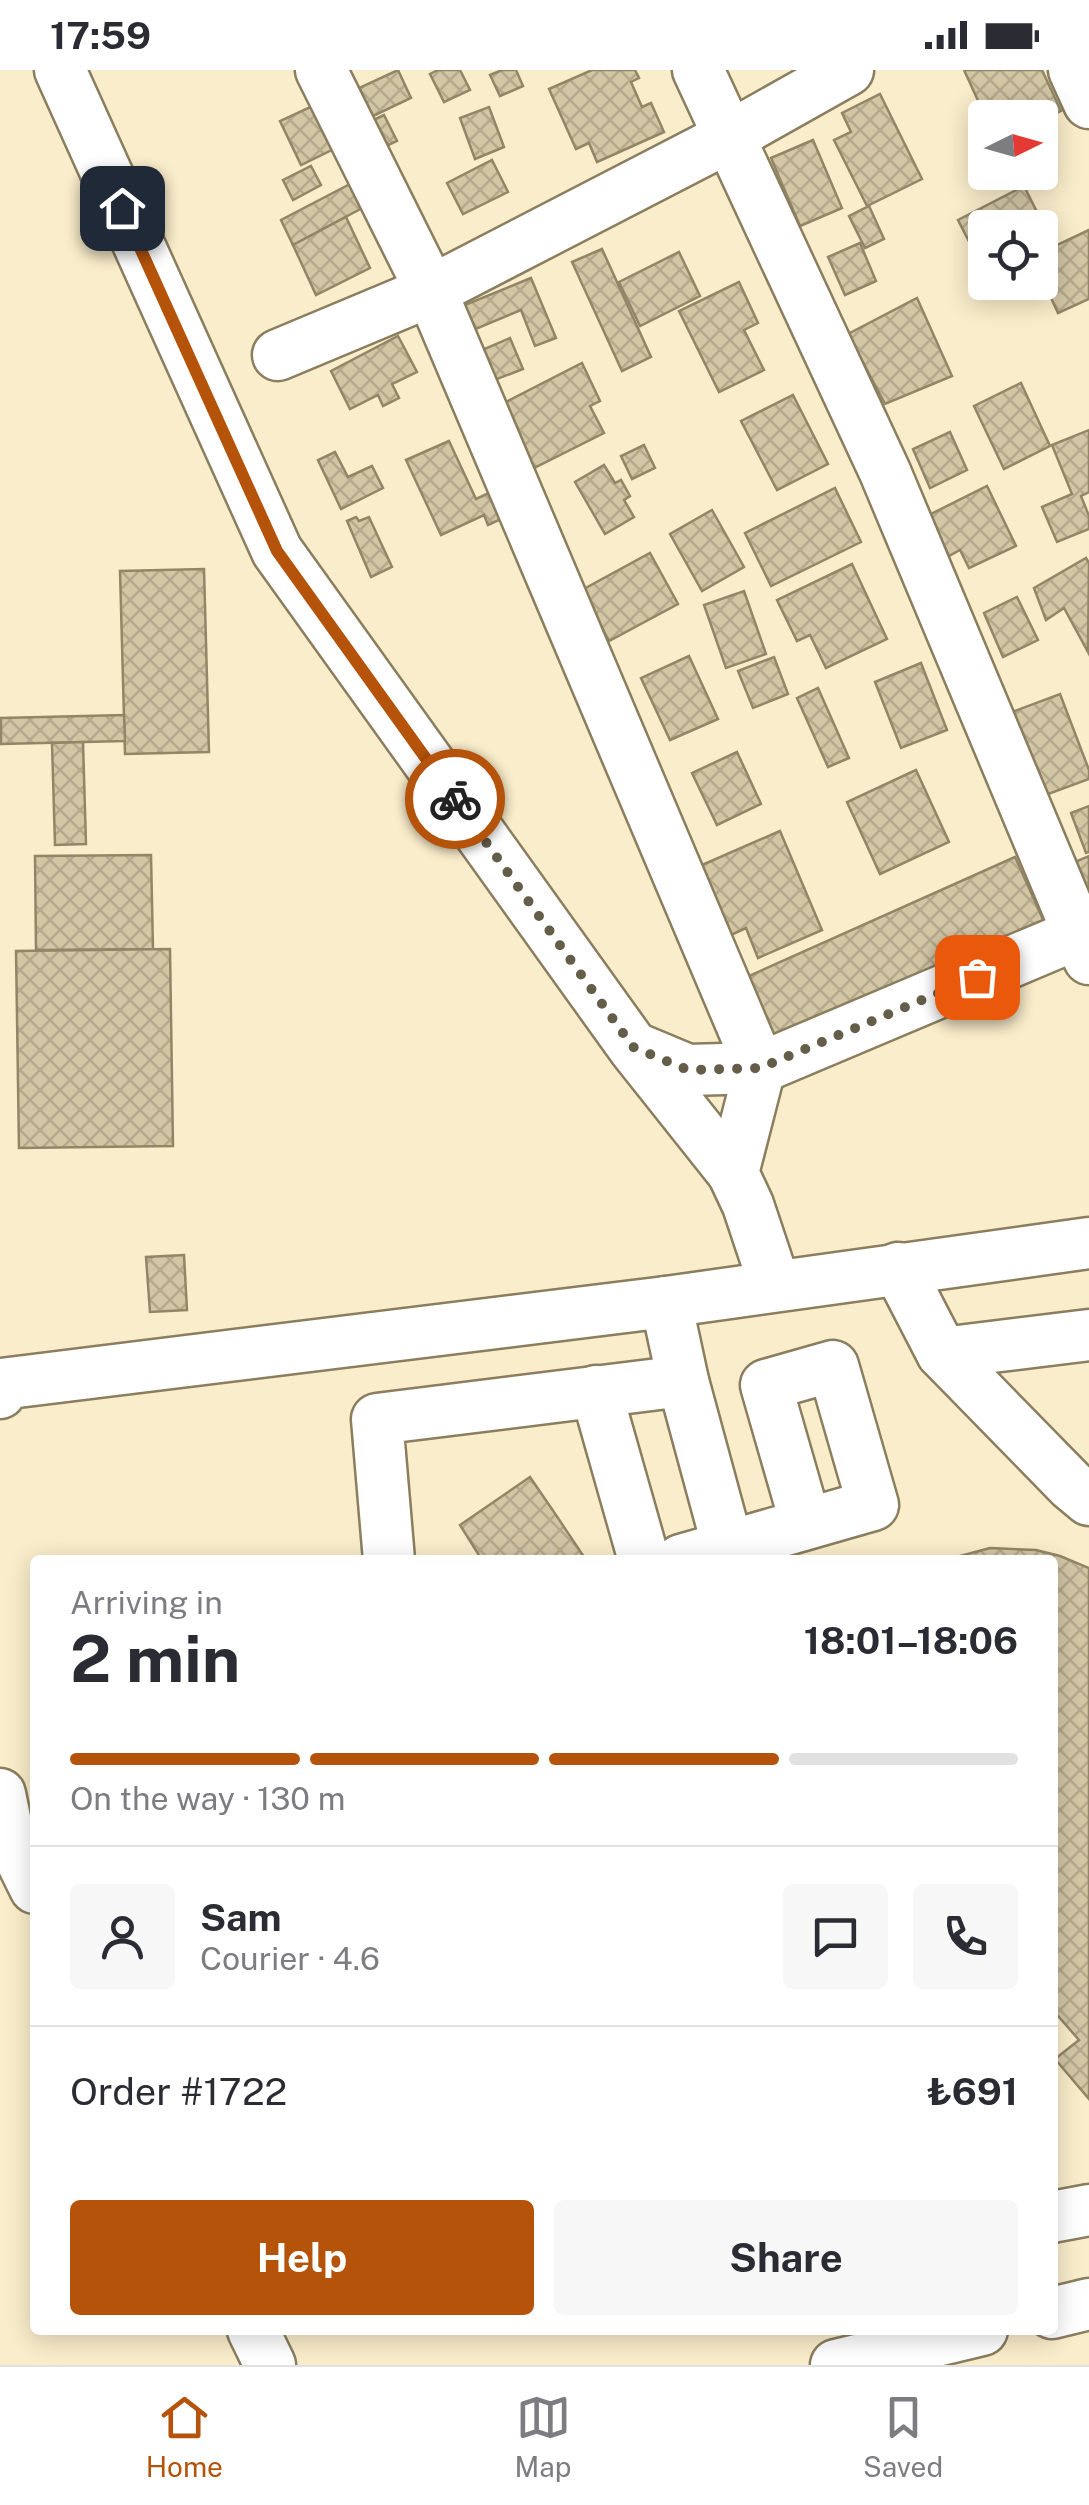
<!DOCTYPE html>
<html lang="en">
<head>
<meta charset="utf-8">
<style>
  :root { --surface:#fff; --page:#f7f7f7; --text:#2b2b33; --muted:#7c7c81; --line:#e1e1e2; --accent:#b45309 }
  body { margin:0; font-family:"Public Sans",sans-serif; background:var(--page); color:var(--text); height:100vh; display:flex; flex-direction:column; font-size:38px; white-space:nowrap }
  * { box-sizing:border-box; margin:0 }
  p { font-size:32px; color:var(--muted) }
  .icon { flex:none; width:55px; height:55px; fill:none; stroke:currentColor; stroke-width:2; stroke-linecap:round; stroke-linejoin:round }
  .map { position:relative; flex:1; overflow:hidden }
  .sheet { position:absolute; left:30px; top:1485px; width:1028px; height:780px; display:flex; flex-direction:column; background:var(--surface); border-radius:10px; box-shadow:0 5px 25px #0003 }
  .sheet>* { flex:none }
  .needle { width:65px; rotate:85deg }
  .controls { position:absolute; left:968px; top:30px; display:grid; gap:20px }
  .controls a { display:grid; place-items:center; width:90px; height:90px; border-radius:10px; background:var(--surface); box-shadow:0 5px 25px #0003; font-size:50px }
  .pin { position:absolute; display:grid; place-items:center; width:85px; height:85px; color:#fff; margin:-42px; border-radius:20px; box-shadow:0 5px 15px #0006 }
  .courier { position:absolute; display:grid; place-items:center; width:100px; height:100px; margin:-50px; border:8px solid #b45309; border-radius:50%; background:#fff; color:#222; box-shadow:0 2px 12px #0007 }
  .summary em { font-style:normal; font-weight:700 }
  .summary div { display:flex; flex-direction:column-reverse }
  .summary { display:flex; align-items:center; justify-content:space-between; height:170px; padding:0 40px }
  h1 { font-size:65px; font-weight:700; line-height:75px }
  .bar { display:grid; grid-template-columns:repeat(4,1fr); gap:15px 10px; align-content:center; height:120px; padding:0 40px }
  .bar i { height:12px; border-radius:8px; background:var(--line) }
  .bar .on { background:var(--accent) }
  .bar p { grid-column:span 4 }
  .line { display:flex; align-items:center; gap:25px; padding:0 40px; border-top:2px solid var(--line) }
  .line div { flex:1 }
  .round { display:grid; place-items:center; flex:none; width:105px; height:105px; border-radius:10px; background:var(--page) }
  .primary-button { display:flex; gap:20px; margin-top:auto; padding:20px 40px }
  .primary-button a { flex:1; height:115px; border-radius:10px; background:var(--accent); color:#fff; font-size:40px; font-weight:700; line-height:115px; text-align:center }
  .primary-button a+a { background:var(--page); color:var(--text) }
  .status { display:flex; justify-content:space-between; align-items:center; height:70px; padding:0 50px; background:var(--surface); direction:ltr }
  .status svg { height:28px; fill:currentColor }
  .menu { display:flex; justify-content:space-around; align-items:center; height:140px; border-top:2px solid var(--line); background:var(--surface); font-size:28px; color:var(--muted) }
  .menu a { display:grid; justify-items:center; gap:5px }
  .menu .on { color:var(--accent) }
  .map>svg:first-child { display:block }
</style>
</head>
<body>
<div class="status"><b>17:59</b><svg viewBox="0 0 49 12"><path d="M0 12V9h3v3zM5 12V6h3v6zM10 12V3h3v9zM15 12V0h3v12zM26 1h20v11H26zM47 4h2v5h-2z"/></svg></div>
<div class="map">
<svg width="1089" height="2295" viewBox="0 0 1089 2295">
  <defs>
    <pattern id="building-cross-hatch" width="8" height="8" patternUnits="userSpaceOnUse" patternTransform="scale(2.5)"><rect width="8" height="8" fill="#d3c6a5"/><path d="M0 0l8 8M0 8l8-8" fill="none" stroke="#b4a98c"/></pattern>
  </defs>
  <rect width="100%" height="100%" fill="#faedcb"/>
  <g fill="url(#building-cross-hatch)" stroke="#928667" stroke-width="2.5">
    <path d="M398,0L411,28L373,46L359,18Z"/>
    <path d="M438,0H460L470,20L444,32L430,4Z"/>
    <path d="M502,0H516L523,16L500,26L490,5Z"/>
    <path d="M592,0H635L639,8L631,12L642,37L651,33L664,62L597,92L589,73L576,79L549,19Z"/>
    <path d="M964,0H1042L1061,41L1040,51V48H1027L1020,33L986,48Z"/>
    <path d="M880,24L922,109L867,136L834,70L851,62L842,43Z"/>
    <path d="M317,34L338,77L301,95L280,51Z"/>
    <path d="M489,37L504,77L475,89L460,48Z"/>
    <path d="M384,45L397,71L369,84L357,58Z"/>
    <path d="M813,70L842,138L800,156L771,88Z"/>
    <path d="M492,90L508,122L463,144L447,113Z"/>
    <path d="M311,96L321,115L293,130L283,110Z"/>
    <path d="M354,112L366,136L293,175L281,150Z"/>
    <path d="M1024,116L1044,156L1040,158H985V185L978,189L958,150Z"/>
    <path d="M869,136L884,169L865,178L849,146Z"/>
    <path d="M346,147L370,198L316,225L293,175Z"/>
    <path d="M1089,160V229L1058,243L1040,204V183Z"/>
    <path d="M860,173L876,211L845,225L828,187Z"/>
    <path d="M602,179L651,287L622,301L572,192Z"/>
    <path d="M679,182L700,226L640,256L619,212Z"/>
    <path d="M531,208L556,268L535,276L521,240L471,261L460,237Z"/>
    <path d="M739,212L758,253L744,260L764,300L719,322L679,241Z"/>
    <path d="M917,228L952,306L885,334L848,264Z"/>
    <path d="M398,266L417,302L392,314L399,328L383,336L378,325L350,339L331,301Z"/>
    <path d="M510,268L523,299L492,311L480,281Z"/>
    <path d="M582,293L600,331L590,336L604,363L526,402L494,338Z"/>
    <path d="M1021,313L1050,376L1004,399L974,336Z"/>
    <path d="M793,325L828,394L777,420L741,351Z"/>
    <path d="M1089,360V422L1081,426L1089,446V459L1057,472L1042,437L1072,424L1052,375Z"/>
    <path d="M950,362L967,400L930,418L913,379Z"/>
    <path d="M449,371L476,429L502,417L514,443L488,455L484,445L441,465L406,390Z"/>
    <path d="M644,375L655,398L632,409L621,386Z"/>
    <path d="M335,382L348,407L372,396L383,418L341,439L318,390Z"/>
    <path d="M604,395L615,413L621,410L630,426L624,430L634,447L605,464L575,412Z"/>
    <path d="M987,416L1016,476L969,498L960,480L949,486L929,445Z"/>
    <path d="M835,418L861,472L771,516L745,463Z"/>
    <path d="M712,440L744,497L702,521L670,464Z"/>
    <path d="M356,447L359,451L369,447L392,497L371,507L347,451Z"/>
    <path d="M650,483L678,534L609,571L582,520Z"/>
    <path d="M1086,488L1089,493L1088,582L1064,538L1046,550L1034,518Z"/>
    <path d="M852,494L887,569L826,598L810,565L797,571L777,530Z"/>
    <path d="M204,499L209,682L125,684L120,501Z"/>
    <path d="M744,521L766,584L726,598L704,535Z"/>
    <path d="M1017,527L1038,570L1003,587L984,543Z"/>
    <path d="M689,586L718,649L670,670L641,608Z"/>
    <path d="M774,587L788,624L753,638L738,601Z"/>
    <path d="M921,593L947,660L901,678L875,612Z"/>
    <path d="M818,618L849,688L828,697L797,628Z"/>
    <path d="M1060,624L1089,700V709L1043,726L1012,642Z"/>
    <path d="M124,645L125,671L1,674V648Z"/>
    <path d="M83,672L86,774L55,775L52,673Z"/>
    <path d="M737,682L761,734L717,755L692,703Z"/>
    <path d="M916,700L949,772L880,804L847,732Z"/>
    <path d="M1089,736V782L1086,783L1071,743Z"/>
    <path d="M780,761L822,860L758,888L746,858L731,865L702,795Z"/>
    <path d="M151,785L153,879L36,880L35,786Z"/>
    <path d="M1089,786V826L1075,792Z"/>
    <path d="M1015,787L1045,854L770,977L740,910Z"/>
    <path d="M170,879L173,1076L19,1078L16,881Z"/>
    <path d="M184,1185L187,1240L150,1242L146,1187Z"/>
    <path d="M530,1407L558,1448L586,1490H482L460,1455Z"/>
    <path d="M990,1478L1036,1480L1060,1486L1089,1498V2029L1055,1989L1079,1970L1052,1939V1490H945Z"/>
  </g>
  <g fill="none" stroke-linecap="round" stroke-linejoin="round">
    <g stroke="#8a7e5f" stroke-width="55">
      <g id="minor">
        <path d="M60,0L277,481L633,977L688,1000L760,998L1089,859"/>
        <path d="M321,0L431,221L760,998L733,1103L748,1135L775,1216"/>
        <path d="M698,0L885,402L1089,889"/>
        <path d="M1074,0L1089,33"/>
        <path d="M278,285L431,221L729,67L848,0"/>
        <path d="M636,981L733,1103"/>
        <path d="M898,1198L942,1283L1071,1415L1089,1430"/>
        <path d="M666,1232L683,1311L728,1477"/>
        <path d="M942,1283L1089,1265"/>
        <path d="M596,1321L644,1490"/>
        <path d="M0,1323L1,1314L666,1232L1089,1173"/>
        <path d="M389,1490L377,1349L683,1311"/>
        <path d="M681,1490L873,1435L833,1296L766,1315L806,1454"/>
        <path d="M0,1724L8,1763L35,1818"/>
        <path d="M1052,2147L1089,2140"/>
        <path d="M1052,2243L1089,2234"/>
        <path d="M253,2260L270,2295"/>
        <path d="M836,2295L982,2260"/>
      </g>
    </g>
    <use href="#minor" stroke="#fff" stroke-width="50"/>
  </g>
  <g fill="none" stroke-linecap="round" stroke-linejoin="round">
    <path stroke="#645d4a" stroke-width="10" stroke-dasharray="0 18" d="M455,729L633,977L688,1000L760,998L977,907"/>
    <path stroke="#b45309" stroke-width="12" d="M122,138L277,481L455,729"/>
  </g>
</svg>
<div class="controls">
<a><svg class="needle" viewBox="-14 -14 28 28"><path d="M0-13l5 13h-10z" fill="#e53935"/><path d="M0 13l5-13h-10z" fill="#7c7c81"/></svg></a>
<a><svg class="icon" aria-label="locate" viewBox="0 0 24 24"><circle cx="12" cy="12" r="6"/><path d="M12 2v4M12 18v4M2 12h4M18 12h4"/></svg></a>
</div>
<div class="pin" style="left:977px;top:907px;background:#ea580c"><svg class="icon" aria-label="bag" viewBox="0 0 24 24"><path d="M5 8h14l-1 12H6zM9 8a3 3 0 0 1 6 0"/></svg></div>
<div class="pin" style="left:122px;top:138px;background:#1f2937"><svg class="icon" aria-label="home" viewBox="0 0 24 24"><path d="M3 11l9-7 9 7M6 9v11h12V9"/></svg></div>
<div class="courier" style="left:455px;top:729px"><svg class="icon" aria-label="bike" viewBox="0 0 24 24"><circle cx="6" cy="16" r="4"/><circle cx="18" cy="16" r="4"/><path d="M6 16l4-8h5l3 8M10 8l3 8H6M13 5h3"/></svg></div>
<section class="sheet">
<div class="summary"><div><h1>2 min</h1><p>Arriving in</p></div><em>18:01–18:06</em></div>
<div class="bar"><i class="on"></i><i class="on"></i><i class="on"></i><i></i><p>On the way · 130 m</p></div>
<div class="line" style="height:180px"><a class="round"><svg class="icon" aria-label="person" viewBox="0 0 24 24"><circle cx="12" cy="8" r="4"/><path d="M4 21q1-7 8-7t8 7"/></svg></a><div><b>Sam</b><p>Courier · 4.6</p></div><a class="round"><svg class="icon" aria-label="chat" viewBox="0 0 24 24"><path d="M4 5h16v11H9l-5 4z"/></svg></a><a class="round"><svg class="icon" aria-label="phone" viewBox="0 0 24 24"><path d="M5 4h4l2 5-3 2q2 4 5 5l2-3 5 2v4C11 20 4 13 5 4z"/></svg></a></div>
<div class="line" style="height:130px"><div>Order #1722</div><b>₺691</b></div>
<div class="primary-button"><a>Help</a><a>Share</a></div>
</section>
</div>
<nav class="menu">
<a class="on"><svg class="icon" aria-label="home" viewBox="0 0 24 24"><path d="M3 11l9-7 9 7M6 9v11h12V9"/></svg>Home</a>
<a><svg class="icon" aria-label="map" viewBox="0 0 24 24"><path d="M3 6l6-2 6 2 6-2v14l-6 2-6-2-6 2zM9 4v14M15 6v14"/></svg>Map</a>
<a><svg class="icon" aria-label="saved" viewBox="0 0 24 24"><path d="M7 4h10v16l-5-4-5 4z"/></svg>Saved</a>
</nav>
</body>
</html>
